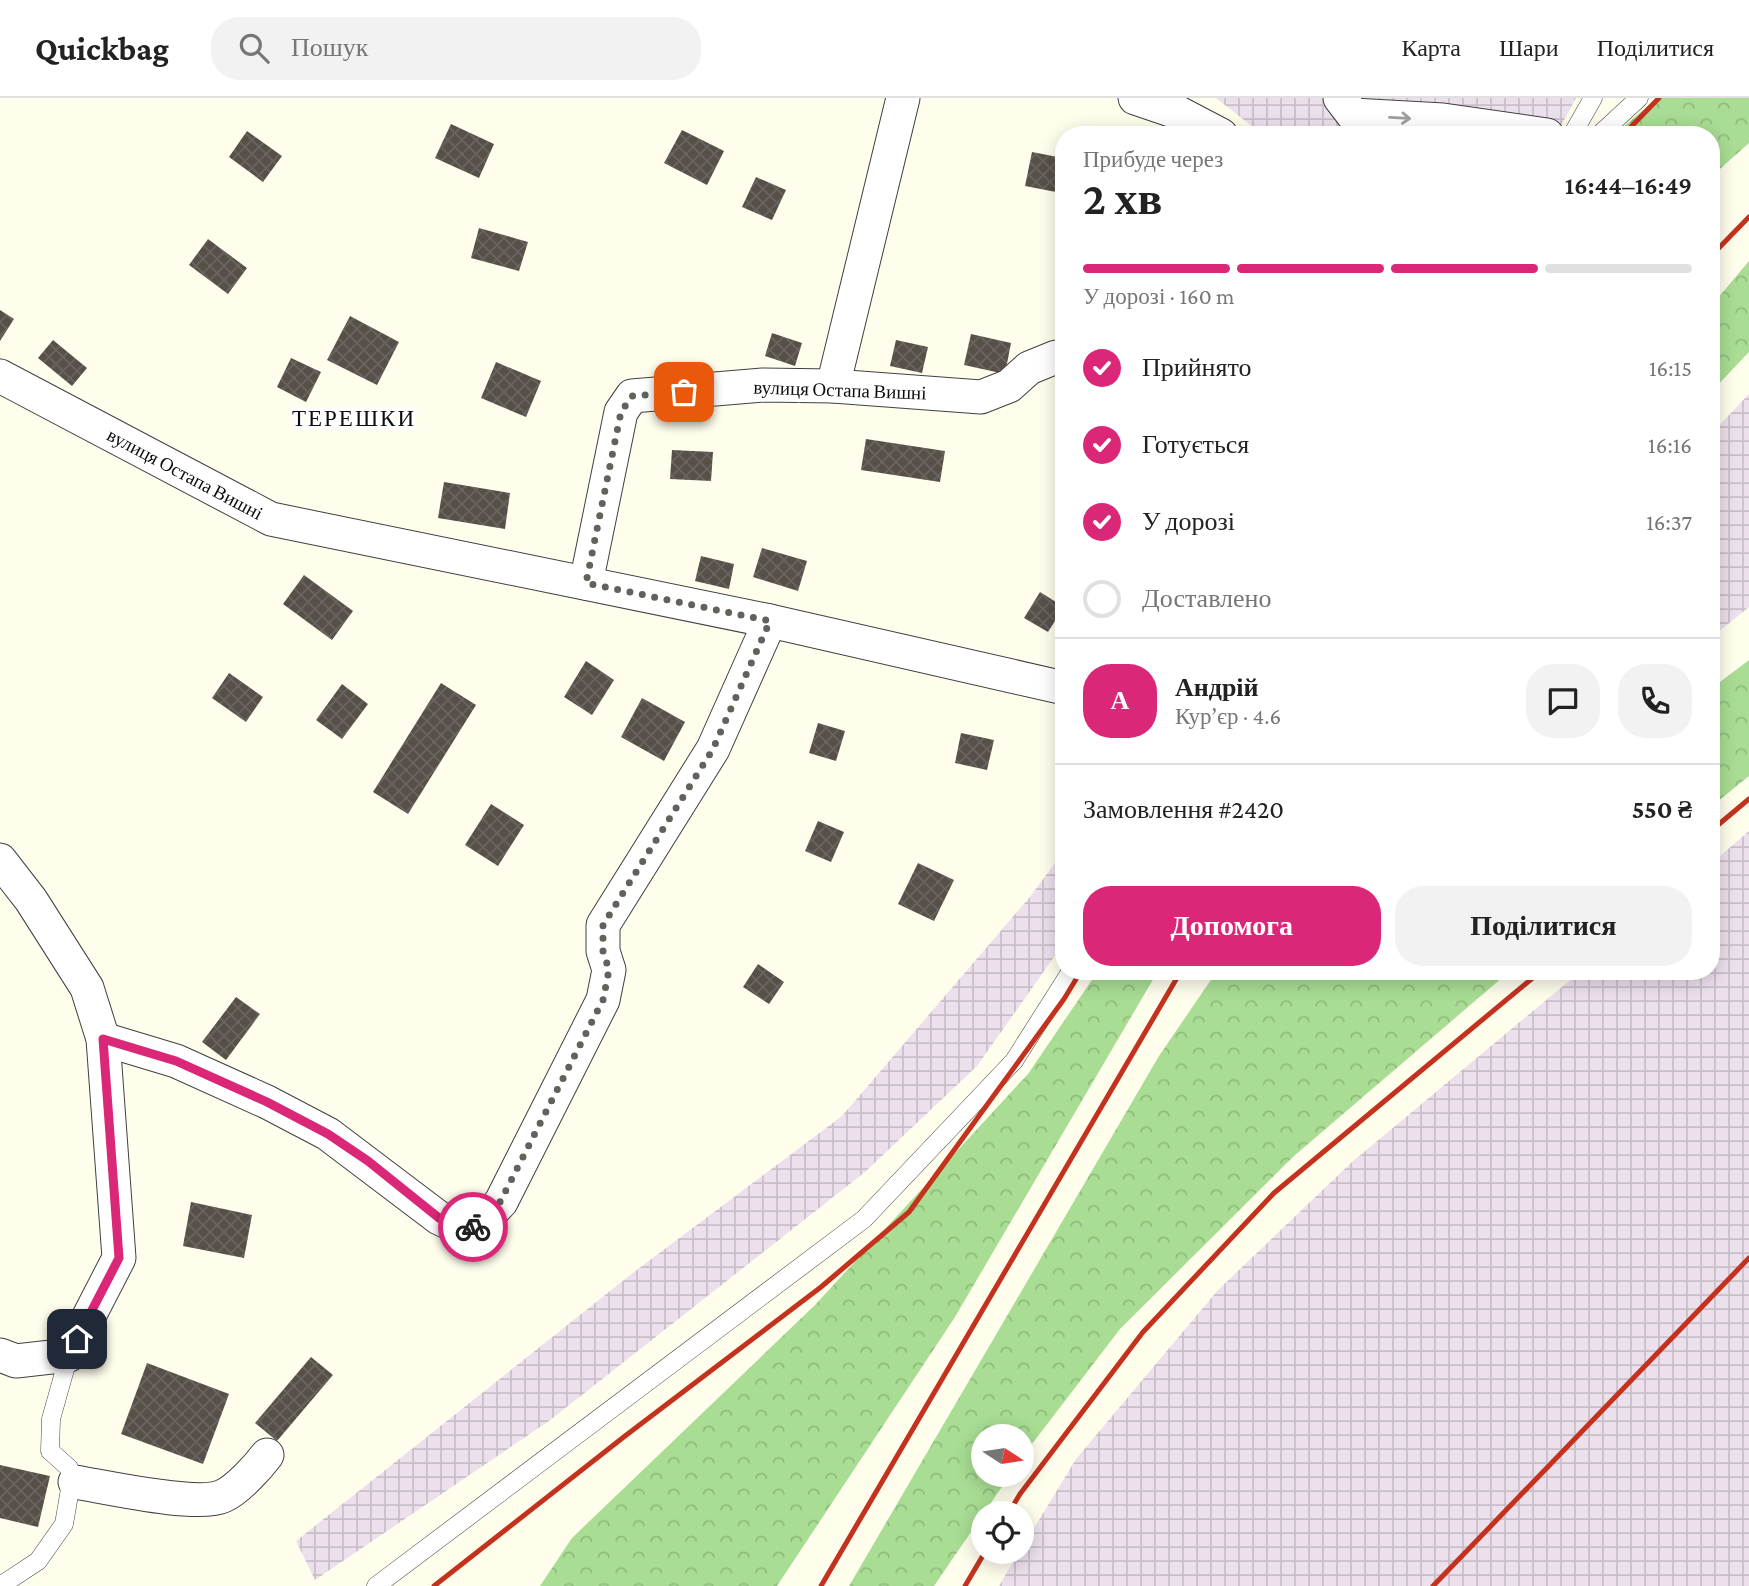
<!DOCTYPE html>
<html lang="uk">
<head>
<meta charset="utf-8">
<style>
  :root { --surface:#fff; --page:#f2f2f2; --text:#222; --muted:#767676; --line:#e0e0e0; --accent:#db2777 }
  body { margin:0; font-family:"Crimson Pro",serif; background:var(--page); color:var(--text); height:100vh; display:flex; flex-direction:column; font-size:26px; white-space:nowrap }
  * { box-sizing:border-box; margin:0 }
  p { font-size:23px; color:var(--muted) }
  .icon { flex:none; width:38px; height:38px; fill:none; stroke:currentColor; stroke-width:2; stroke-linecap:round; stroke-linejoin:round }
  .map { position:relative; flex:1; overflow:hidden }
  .panel { position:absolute; left:1055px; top:28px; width:665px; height:854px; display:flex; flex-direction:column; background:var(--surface); border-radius:28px; box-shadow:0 4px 18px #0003 }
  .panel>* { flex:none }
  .needle { width:46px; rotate:102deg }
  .tools { position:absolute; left:971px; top:1326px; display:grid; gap:14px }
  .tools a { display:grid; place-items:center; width:63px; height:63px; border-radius:50%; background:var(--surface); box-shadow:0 4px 18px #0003; font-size:35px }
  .pin { position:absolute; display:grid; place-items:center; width:60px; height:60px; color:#fff; margin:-30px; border-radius:14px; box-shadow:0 4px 10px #0006 }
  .courier { position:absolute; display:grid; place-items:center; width:70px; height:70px; margin:-35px; border:5px solid #db2777; border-radius:50%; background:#fff; color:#222; box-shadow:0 2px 9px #0007 }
  .summary em { font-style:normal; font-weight:600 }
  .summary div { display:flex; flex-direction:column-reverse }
  .summary { display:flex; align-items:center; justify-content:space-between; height:119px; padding:0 28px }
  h1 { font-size:46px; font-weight:600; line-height:52px }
  .bar { display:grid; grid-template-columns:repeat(4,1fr); gap:10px 7px; align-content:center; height:84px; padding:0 28px }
  .bar i { height:9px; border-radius:5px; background:var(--line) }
  .bar .selected { background:var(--accent) }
  .bar p { grid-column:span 4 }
  .line { display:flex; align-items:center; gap:18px; padding:0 28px; border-top:2px solid var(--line) }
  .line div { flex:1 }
  .round { display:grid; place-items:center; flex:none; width:74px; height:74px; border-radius:28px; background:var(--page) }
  ol { padding:0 28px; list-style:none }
  li { display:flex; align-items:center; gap:21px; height:77px }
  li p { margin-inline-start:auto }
  li .icon { padding:7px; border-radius:50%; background:var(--accent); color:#fff; stroke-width:4 }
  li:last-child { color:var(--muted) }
  li i { width:38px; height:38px; border:4px solid var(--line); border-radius:50% }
  .cta { display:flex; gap:14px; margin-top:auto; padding:14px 28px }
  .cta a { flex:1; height:80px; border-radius:28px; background:var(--accent); color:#fff; font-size:28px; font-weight:600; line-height:80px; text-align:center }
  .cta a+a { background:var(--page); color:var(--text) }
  header { display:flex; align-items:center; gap:42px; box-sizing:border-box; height:98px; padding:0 35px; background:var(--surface); border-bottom:2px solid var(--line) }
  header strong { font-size:33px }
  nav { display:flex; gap:38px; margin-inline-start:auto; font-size:24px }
  .search { width:490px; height:63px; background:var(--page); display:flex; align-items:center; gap:18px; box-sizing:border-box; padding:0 24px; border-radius:28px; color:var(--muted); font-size:26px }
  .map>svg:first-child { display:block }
</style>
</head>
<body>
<header>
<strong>Quickbag</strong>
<div class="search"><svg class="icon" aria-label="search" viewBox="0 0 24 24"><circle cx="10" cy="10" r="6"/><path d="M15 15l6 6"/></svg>Пошук</div>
<nav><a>Карта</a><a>Шари</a><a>Поділитися</a></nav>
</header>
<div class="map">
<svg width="1749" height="1488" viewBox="0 0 1749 1488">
  <defs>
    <pattern id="industrial-grid" width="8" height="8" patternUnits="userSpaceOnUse" patternTransform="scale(1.75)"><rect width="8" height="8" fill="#ece0ec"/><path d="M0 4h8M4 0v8" fill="none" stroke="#c9bfc9"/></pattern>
    <pattern id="forest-crowns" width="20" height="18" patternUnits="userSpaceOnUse" patternTransform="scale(1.75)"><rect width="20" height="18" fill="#a8dd93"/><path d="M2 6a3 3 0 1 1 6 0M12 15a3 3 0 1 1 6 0" fill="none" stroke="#8fbc7e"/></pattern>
    <pattern id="building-cross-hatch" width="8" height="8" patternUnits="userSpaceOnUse" patternTransform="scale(1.75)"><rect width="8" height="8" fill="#565049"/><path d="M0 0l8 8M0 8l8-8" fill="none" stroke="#69645f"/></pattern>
  </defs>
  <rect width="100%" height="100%" fill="#fffeed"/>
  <g fill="url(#industrial-grid)">
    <path d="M1216,0H1576L1556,37H1263Z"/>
    <path d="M1749,296V509L1712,539V335Z"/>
    <path d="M1749,733V1488H999L1019,1454H1022V1450L1076,1361L1218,1192L1352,1064L1581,873H1712V765Z"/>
    <path d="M1064,753V845L977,968L865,1074L549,1323L315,1482L296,1443L634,1174L842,1018L1029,800Z"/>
  </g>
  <g fill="url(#forest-crowns)">
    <path d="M1657,0H1749V45L1712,78V37H1614Z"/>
    <path d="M1749,163V254L1712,293V207Z"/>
    <path d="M1749,562V678L1712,708V590Z"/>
    <path d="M1098,873H1158L955,1219L777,1488H540L572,1440L815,1207L1028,976Z"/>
    <path d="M1217,873H1510L1294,1058L1120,1231L1022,1359V1339H984V1377H1010L934,1488H849L1159,958Z"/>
  </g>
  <g fill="url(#building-cross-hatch)">
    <path d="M451,26L494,46L479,80L435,60Z"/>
    <path d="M682,32L724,53L707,87L664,65Z"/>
    <path d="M247,33L282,58L263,84L229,59Z"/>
    <path d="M1032,54L1063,60L1056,94L1025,88Z"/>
    <path d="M756,79L786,92L772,122L742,109Z"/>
    <path d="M479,130L528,144L519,173L471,160Z"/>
    <path d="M208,141L247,170L228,196L189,167Z"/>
    <path d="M0,212L14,221L0,243Z"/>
    <path d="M350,218L399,244L377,287L327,262Z"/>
    <path d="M772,235L802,245L795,268L765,258Z"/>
    <path d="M971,236L1011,245L1005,276L964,267Z"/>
    <path d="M53,242L87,270L72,288L38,260Z"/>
    <path d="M896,242L928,249L922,275L890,268Z"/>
    <path d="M291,260L321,274L306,304L277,289Z"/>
    <path d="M496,264L541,283L526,319L481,300Z"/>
    <path d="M866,341L945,353L940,384L861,372Z"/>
    <path d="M672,352L713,354L711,383L670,381Z"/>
    <path d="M444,384L510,395L505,431L438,420Z"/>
    <path d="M762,450L807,463L798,493L753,479Z"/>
    <path d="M701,458L734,466L729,491L695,483Z"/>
    <path d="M304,477L353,513L332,542L283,506Z"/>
    <path d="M1040,494L1064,509L1048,534L1024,520Z"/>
    <path d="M586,563L614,582L592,617L564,599Z"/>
    <path d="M229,575L263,599L246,624L212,600Z"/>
    <path d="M441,585L476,607L408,716L373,694Z"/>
    <path d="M342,586L368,606L342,641L316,622Z"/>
    <path d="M642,600L685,624L664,663L621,639Z"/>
    <path d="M818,625L845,633L836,663L809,655Z"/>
    <path d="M961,635L994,642L987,672L955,665Z"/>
    <path d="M491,706L524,727L498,768L465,747Z"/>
    <path d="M818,723L844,734L831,764L805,753Z"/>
    <path d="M918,765L954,782L934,823L898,806Z"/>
    <path d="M758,866L784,884L769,906L743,889Z"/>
    <path d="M236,899L260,916L226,962L202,944Z"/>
    <path d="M191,1104L252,1117L244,1160L183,1148Z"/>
    <path d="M311,1259L333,1277L277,1343L255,1325Z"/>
    <path d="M147,1265L229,1296L203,1366L121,1336Z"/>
    <path d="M0,1367L50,1378L38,1429L0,1420Z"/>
  </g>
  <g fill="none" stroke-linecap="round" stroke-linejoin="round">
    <g stroke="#404040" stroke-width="19">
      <g id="lane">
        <path d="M1572,37L1593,0"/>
        <path d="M1599,37L1639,0"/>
        <path d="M0,1488L38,1463L64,1426L70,1391L75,1384L69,1370L50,1353L51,1321L69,1257"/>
        <path d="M376,1488L864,1121L1014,963L1071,873"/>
      </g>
    </g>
    <g stroke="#404040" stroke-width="35">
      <g id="street">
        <path d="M1135,0L1179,15L1221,37"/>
        <path d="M1340,0L1353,17L1443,22L1547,37"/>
        <path d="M0,278L271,421L770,523L1064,590"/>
        <path d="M833,288L903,0"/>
        <path d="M586,485L621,314L632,298L763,287L833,288L981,299L1009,288L1029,270L1056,259L1064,258"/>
        <path d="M0,762L31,802L87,890L103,941L119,1160L69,1257L16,1263L0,1257"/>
        <path d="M103,941L176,963L267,1004L328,1036L439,1120L460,1130L478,1128L501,1104L603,902L609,872L603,853V827L713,651L770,523"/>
        <path d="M75,1384C106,1389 198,1410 223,1398C237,1392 258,1369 267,1357"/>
      </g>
    </g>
    <use href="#lane" stroke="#fff" stroke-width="18"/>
    <use href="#street" stroke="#fff" stroke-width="33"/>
    <g stroke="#c4321e" stroke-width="5">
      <path d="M1623,37L1659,0"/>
      <path d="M1712,157L1749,119"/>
      <path d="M1712,732L1749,701"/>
      <path d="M1008,1416L1020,1396L1143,1234L1274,1095L1541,873"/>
      <path d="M434,1488L625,1338L821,1189L909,1114L1064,901L1081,873"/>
      <path d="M821,1488L1181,873"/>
      <path d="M965,1488L985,1454"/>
      <path d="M1433,1488L1749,1160"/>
    </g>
  </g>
  <defs><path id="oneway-shaft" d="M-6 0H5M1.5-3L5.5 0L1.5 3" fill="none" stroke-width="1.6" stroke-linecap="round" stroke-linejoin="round" transform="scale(1.75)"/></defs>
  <use stroke="#9e9e9e" href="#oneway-shaft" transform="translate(1400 20) rotate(3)"/>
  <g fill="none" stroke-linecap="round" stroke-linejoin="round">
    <path stroke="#62615b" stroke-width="7" stroke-dasharray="0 12.6" d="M473,1129L478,1128L500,1104L603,902L609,872L603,853V827L713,651L770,523L586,485L621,314L632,298L684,294"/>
    <path stroke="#db2777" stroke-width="9" d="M77,1241L119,1160L103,941L176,963L267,1004L328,1036L368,1063L439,1120L460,1130L473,1129"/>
  </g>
  <g text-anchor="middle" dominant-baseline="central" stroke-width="7" stroke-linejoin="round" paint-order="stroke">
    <g font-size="19" fill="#0d0d0d" stroke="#fff">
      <text transform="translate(840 292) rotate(2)">вулиця Остапа Вишні</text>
      <text transform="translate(185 376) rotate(28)">вулиця Остапа Вишні</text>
    </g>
    <g font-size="23" letter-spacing="2" fill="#0d0d0d" stroke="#fff">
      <text x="354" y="320">ТЕРЕШКИ</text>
    </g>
  </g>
</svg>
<div class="tools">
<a><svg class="needle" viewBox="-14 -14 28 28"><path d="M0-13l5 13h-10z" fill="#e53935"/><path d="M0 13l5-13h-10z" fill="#767676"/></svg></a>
<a><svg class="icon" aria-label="locate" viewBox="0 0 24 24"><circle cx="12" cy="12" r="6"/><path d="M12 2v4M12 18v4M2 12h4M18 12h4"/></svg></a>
</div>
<div class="pin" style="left:684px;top:294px;background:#ea580c"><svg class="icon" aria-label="bag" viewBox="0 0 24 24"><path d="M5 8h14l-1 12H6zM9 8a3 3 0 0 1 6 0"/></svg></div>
<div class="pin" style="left:77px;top:1241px;background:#1f2937"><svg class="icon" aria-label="home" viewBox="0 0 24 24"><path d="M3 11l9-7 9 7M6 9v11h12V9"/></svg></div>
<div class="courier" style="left:473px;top:1129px"><svg class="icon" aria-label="bike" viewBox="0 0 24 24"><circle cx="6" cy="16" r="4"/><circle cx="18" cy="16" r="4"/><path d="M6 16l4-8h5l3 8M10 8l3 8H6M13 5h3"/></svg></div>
<section class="panel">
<div class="summary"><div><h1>2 хв</h1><p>Прибуде через</p></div><em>16:44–16:49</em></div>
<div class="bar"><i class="selected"></i><i class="selected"></i><i class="selected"></i><i></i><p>У дорозі · 160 m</p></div>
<ol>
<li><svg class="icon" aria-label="check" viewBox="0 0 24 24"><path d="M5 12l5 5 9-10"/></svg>Прийнято<p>16:15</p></li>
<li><svg class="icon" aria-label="check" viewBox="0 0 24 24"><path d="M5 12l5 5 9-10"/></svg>Готується<p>16:16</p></li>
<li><svg class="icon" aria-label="check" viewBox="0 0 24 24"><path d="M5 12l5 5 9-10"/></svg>У дорозі<p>16:37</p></li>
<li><i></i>Доставлено</li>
</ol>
<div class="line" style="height:126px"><b class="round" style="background:var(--accent);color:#fff">А</b><div><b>Андрій</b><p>Кур’єр · 4.6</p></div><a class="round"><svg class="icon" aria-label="chat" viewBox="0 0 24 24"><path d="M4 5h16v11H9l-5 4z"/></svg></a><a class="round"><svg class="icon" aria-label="phone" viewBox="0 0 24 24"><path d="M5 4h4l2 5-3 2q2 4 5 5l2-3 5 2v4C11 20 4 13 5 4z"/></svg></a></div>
<div class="line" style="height:91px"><div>Замовлення #2420</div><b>550 ₴</b></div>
<div class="cta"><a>Допомога</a><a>Поділитися</a></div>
</section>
</div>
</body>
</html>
